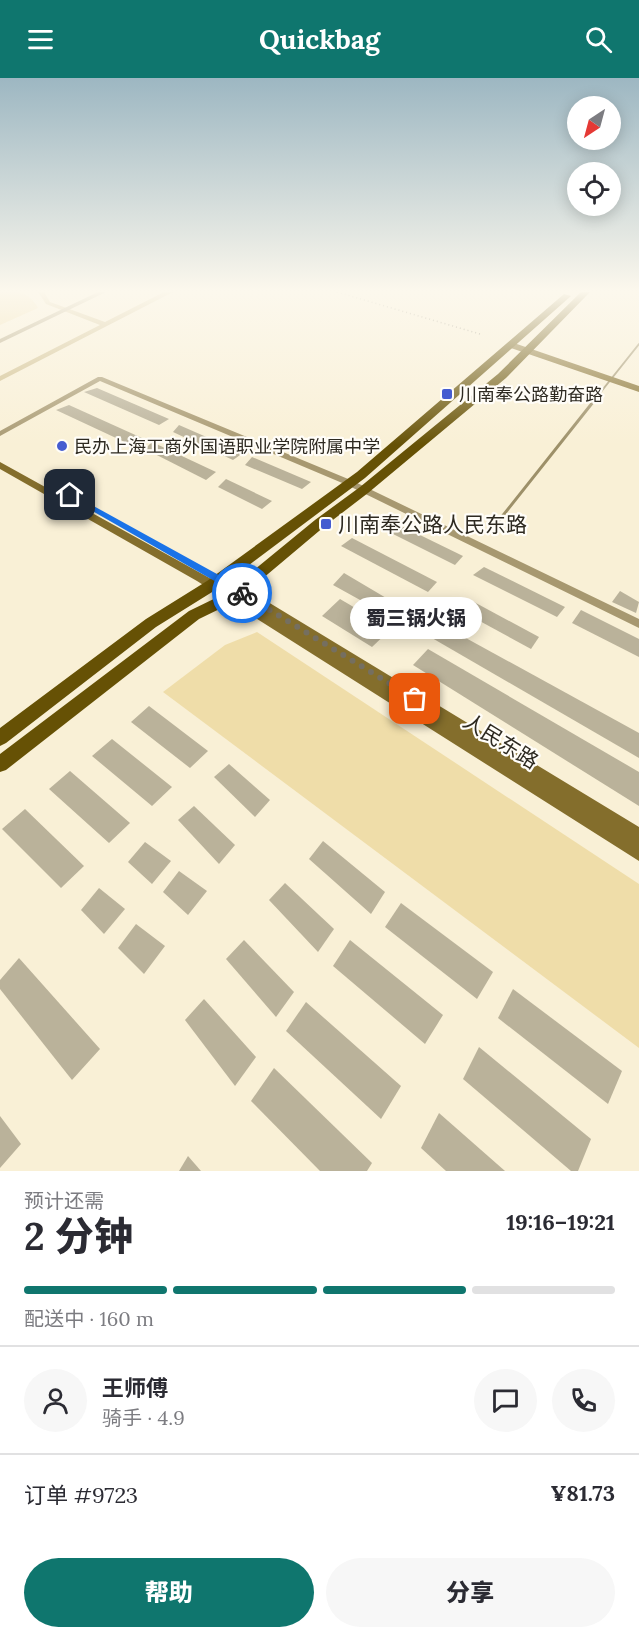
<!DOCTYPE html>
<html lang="zh">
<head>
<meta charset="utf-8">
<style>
  :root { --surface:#fff; --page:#f7f7f7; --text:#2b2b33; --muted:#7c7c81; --line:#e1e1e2; --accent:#0f766e }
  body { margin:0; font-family:Lora,"Noto Sans SC",serif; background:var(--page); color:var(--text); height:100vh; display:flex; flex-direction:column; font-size:22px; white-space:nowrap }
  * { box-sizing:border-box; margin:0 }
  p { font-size:20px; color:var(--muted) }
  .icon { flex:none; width:33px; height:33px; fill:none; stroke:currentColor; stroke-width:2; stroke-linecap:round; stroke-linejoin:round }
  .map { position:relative; height:1093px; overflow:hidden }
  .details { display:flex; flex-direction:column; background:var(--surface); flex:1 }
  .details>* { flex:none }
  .needle { width:39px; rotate:216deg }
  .fabs { position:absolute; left:567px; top:18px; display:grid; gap:12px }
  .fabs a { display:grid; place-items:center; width:54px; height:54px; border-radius:50%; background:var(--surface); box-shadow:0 3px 15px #0003; font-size:30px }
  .pin { position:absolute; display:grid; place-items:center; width:51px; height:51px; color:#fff; margin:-26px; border-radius:12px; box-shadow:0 3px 9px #0006 }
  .courier { position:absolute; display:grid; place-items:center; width:60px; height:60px; margin:-30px; border:4px solid #1a73e8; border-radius:50%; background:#fff; color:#222; box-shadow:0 2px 8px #0007 }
  .bubble { position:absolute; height:42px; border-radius:21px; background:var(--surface); box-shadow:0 3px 15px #0003; font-size:20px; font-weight:800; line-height:42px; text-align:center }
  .summary em { font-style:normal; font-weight:800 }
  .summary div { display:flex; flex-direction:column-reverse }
  .summary { display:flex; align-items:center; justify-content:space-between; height:102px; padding:0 24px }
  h1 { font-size:39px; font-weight:800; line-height:45px }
  .bar { display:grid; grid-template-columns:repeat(4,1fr); gap:9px 6px; align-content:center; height:72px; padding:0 24px }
  .bar i { height:8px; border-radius:4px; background:var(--line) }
  .bar .on { background:var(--accent) }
  .bar p { grid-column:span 4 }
  .line { display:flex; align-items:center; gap:15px; padding:0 24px; border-top:2px solid var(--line) }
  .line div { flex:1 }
  .round { display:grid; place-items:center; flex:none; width:63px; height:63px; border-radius:32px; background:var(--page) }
  .action { display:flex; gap:12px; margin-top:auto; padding:12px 24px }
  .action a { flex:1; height:69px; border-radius:36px; background:var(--accent); color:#fff; font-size:24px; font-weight:800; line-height:69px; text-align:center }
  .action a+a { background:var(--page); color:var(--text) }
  header { display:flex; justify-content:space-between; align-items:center; height:78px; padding:0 24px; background:var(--accent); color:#fff; font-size:27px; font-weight:800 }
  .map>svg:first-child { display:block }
</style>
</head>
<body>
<header><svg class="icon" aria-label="menu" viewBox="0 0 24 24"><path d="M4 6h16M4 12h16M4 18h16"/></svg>Quickbag<svg class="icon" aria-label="search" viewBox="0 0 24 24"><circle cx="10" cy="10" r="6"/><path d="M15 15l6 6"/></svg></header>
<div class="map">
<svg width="639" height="1093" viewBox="0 0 639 1093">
  <rect width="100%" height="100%" fill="#f9f0d6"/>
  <g fill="#efdda9">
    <path d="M0,214C17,214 29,213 38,230L0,247Z"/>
    <path d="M257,554L639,806V970L163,614L225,567Z"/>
  </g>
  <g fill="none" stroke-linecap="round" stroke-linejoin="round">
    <path stroke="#9d9069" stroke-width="2" d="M596,320L639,266"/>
    <path stroke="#9d9069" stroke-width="3" d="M493,450L597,319"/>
    <path fill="#cdbb88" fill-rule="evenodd" d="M38,214H44L50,224L105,244L164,214H173L0,303V298L100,247L46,226Z"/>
  </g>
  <g fill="#bab29a">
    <path d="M97,310L169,341L159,347L84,314Z"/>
    <path d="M69,327L142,360L131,367L56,332Z"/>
    <path d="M179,347L243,375L233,382L173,354Z"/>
    <path d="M152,364L216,394L206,402L145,371Z"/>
    <path d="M252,379L311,404L302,411L245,387Z"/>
    <path d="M226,401L272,423L262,431L218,409Z"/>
    <path d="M379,437L463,478L455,487L369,444Z"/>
    <path d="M352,460L437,504L428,514L341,468Z"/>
    <path d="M484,489L565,529L557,539L473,497Z"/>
    <path d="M344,495L398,527L412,528L415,539L407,548L333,507Z"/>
    <path d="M620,513L639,524L636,535L612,524Z"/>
    <path d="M340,521L391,551L372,569L322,538Z"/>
    <path d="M474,524L539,559L531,571L465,535Z"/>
    <path d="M581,532L639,561V579L572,545Z"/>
    <path d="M444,548L639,655V680L432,560Z"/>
    <path d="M428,571L639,694V728L413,587Z"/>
    <path d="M149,628L208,673L190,690L131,644Z"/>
    <path d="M112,661L172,709L152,728L92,678Z"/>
    <path d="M229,686L270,722L255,739L214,699Z"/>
    <path d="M70,693L130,745L109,765L49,711Z"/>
    <path d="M194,728L235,767L219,786L178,742Z"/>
    <path d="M25,731L84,788L61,810L2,751Z"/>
    <path d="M323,763L385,814L371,836L309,781Z"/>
    <path d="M145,764L171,783L152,806L128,784Z"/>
    <path d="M179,793L207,813L188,837L163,814Z"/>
    <path d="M285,805L334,851L318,874L269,822Z"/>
    <path d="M99,810L125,831L104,856L81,832Z"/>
    <path d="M401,825L493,894L477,921L385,849Z"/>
    <path d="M136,846L165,868L144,896L118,870Z"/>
    <path d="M244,862L294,914L276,939L226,881Z"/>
    <path d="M350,862L443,937L425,966L333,888Z"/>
    <path d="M19,880L100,971L72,1002L0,911V902Z"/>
    <path d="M513,911L622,993L608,1026L498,940Z"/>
    <path d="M204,921L256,979L235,1008L185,942Z"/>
    <path d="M306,924L401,1008L381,1041L286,953Z"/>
    <path d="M479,969L591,1061L578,1093H571L463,1001Z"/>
    <path d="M274,990L372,1085L367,1093H320L251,1023Z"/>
    <path d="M439,1035L505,1093H446L421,1070Z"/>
    <path d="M0,1038L21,1066L0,1090Z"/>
    <path d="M188,1078L201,1093H179Z"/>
  </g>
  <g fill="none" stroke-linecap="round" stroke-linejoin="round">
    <path stroke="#958e7d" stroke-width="1.5" stroke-dasharray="1 3" stroke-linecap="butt" d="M337,214L480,256"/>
    <g fill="#a79870" fill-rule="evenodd">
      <path d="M98,214H106L0,265V261Z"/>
      <path d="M98,299H102L353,403L639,541V550L347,407L100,303L0,358V353Z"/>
    </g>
    <g fill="#846e2c" fill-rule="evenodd">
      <path d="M511,264L639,308V314L508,269L507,267Z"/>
      <path d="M0,384L224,508L225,504H235L639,749V783L197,503L0,391Z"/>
    </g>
    <g fill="#665105" fill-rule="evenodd">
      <path d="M581,214H590L506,300L368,415L325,448L236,523L199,541L6,692L0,694V676L189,533L226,515L315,442L360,409L498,296Z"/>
      <path d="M564,216L571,218L365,400L217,511L156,549L6,665L0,668V650L146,541L207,503L357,394Z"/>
    </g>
  </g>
  <linearGradient id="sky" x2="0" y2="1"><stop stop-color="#9db7c2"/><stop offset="0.58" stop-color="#fcf8ed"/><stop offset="1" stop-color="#fcf8ed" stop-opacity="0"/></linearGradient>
  <rect width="639" height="367" fill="url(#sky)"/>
  <path fill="#1a73e8" d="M70,415L246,512V517H239L68,419L66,417Z"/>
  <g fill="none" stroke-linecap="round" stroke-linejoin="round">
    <path stroke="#756f60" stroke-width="6" stroke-dasharray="0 10.8" d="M242,515L415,621"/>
  </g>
  <g fill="#455cd0" stroke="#fffdf8" stroke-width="2">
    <rect x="441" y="310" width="12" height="12" rx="3"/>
    <circle cx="62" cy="368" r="6"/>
    <rect x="320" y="440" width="12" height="12" rx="3"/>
  </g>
  <g text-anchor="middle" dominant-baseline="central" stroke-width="4.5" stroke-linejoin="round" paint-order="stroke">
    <g font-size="18" fill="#2e2a21" stroke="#fffdf8" text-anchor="start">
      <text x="459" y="316">川南奉公路勤奋路</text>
      <text x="74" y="368">民办上海工商外国语职业学院附属中学</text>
    </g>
    <g font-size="21" fill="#2e2a21" stroke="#fffdf8" text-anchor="start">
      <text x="338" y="446">川南奉公路人民东路</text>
    </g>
    <g font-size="21" fill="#2e2a21" stroke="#fffdf8">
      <text transform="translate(501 663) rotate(32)">人民东路</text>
    </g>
  </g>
</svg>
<div class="fabs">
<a><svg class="needle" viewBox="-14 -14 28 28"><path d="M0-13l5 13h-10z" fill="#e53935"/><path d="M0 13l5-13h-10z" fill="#7c7c81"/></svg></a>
<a><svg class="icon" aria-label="locate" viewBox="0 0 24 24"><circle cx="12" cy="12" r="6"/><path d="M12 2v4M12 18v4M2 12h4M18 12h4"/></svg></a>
</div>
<div class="pin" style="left:415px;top:621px;background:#ea580c"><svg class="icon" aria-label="bag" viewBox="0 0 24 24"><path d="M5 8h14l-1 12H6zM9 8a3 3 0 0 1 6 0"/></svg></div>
<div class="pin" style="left:70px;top:417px;background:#1f2937"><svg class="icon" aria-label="home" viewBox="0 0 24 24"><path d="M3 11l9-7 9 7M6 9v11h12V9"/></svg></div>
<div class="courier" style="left:242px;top:515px"><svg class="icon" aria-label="bike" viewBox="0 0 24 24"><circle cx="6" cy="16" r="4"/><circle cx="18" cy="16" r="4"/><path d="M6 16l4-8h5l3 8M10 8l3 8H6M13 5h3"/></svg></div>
<div class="bubble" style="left:350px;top:519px;width:132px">蜀三锅火锅</div>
</div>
<section class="details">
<div class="summary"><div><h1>2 分钟</h1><p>预计还需</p></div><em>19:16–19:21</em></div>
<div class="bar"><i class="on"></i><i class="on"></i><i class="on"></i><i></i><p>配送中 · 160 m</p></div>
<div class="line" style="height:108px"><a class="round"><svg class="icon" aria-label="person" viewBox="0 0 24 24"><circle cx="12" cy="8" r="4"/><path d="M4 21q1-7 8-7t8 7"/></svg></a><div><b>王师傅</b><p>骑手 · 4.9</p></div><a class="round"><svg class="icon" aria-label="chat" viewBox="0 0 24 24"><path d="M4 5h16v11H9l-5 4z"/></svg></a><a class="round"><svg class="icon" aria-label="phone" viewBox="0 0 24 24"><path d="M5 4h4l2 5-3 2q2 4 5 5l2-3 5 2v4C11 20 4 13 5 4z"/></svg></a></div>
<div class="line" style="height:78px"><div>订单 #9723</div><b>¥81.73</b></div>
<div class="action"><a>帮助</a><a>分享</a></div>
</section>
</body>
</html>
